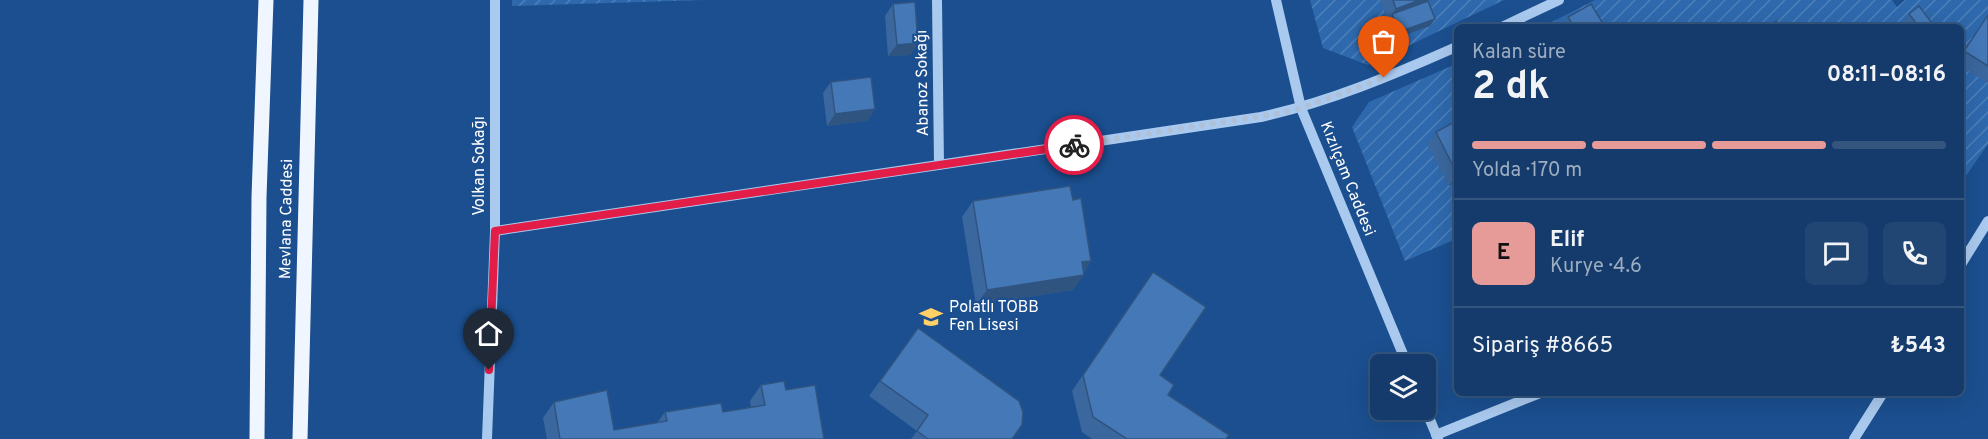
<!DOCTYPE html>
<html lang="tr">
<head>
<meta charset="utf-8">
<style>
  :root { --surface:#143b6b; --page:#214673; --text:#f1f3f6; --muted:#9dadc1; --line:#33557e; --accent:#e69b98 }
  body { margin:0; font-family:Overpass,sans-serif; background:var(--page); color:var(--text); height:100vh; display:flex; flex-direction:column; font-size:22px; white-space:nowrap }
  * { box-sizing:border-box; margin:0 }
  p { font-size:20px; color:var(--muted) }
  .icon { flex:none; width:33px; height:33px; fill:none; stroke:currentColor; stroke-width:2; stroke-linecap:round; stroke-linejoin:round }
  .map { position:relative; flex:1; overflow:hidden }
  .panel { position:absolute; left:1454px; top:24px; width:510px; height:372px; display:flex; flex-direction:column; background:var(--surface); border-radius:9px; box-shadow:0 6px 24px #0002,0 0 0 2px var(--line) }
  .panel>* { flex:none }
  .tools { position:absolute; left:1370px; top:354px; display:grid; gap:12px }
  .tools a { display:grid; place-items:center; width:66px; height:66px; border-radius:9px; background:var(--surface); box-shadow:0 6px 24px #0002,0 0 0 2px var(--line); font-size:30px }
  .pin { position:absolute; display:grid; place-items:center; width:51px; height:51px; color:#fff; margin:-62px -26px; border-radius:50% 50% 50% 0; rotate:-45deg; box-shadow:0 0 6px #0007 }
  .pin .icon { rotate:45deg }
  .courier { position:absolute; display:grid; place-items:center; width:60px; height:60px; margin:-30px; border:4px solid #e11d48; border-radius:50%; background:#fff; color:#222; box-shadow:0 2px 8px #0007 }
  .overview em { font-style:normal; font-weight:700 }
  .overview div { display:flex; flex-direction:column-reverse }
  .overview { display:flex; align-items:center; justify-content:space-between; height:102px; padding:0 18px }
  h1 { font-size:39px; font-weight:700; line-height:45px }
  .bar { display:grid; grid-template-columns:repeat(4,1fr); gap:9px 6px; align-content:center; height:72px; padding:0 18px }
  .bar i { height:8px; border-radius:4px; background:var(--line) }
  .bar .on { background:var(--accent) }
  .bar p { grid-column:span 4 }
  .line { display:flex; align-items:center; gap:15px; padding:0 18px; border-top:2px solid var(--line) }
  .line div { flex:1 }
  .round { display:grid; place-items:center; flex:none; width:63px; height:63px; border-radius:9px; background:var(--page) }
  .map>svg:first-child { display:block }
</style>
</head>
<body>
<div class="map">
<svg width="1988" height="439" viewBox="0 0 1988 439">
  <defs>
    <pattern id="garden-furrows" width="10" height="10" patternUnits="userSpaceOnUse" patternTransform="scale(1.5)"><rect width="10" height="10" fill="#2e69ad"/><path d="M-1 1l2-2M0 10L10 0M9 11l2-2" fill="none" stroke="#4d80b9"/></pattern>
  </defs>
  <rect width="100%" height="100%" fill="#1b4f8f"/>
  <g fill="url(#garden-furrows)">
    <path d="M512,0H705L512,6Z"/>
    <path d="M1310,0H1504L1368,65L1323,48Z"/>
    <path d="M1595,0H1892L1897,7L1905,0H1988V144L1961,183L1960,27H1542Z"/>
    <path d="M1456,64V239L1405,261L1352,127L1369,102Z"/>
  </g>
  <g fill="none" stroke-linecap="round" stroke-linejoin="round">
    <g stroke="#a9c9ee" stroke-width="10">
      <path d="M937,0L939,165"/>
      <path d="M1276,0L1301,108L1407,364"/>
      <path d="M1502,27L1559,0"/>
      <path d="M495,231L1261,117C1329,102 1393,75 1456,47"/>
      <path d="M1960,266L1988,221"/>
      <path d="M1425,408L1438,439"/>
      <path d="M1436,435L1540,393"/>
      <path d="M487,439L495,231V0"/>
      <path d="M1854,439L1883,393"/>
    </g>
    <g stroke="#f0f6ff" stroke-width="15">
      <path d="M257,439L259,197L266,0"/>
      <path d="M300,439L311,0"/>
    </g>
  </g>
  <g fill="#3a679d">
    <path d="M1380,0H1429L1428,1L1435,19L1430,26L1394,39Z"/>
    <path d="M893,4L918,43L910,55L888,56L885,16Z"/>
    <path d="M1909,14L1935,27H1910L1904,20Z"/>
    <path d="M1988,15V83L1960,66V56Z"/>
    <path d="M1568,17L1605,27H1566L1563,23Z"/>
    <path d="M831,82L875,109L867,121L827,126L823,93Z"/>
    <path d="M1456,121V182L1449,186L1427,144L1436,132Z"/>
    <path d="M1073,200L1091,261L1084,272L1073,290L976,305L962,217L973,201Z"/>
    <path d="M1153,272L1160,375L1168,395L1226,439H1092L1082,432L1072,391Z"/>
    <path d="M918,328L1012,439H911L917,431L869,396Z"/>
    <path d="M761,385L786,390L824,439H547L543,418L554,402L614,430L657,423L665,412H723L751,407L750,401Z"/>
  </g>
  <g fill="#305480">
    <path d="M1420,0H1429L1423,8L1392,14L1396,9Z"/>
    <path d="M1435,19L1430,26L1394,39L1399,32Z"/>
    <path d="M918,43L910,55L888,56L897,45Z"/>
    <path d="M875,109L867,121L827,126L835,114Z"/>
    <path d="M1456,176V182L1449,186Z"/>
    <path d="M1091,261L1081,275H1084L1073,290L976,305L987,290L1082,262Z"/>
  </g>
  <g fill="#4478b7" stroke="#305480" stroke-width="1.5">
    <path d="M1393,0H1420L1396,9Z"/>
    <path d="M1428,1L1435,19L1399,32L1392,14Z"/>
    <path d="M915,2L918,43L897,45L893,4Z"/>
    <path d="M1591,4L1605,27H1574L1568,17Z"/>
    <path d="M1919,6L1935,27H1919L1909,14Z"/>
    <path d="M1988,15V66L1964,51Z"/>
    <path d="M1776,21L1780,27H1768Z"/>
    <path d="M871,77L875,109L835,114L831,82Z"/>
    <path d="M1456,121V172L1436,132Z"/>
    <path d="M1070,186L1073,200L1081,198L1091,261L1082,262L1084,275L987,290L973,201Z"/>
    <path d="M1153,272L1206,307L1160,375L1174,385L1168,395L1229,435L1226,439H1127L1093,417L1083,375Z"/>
    <path d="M918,328L1019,401L1023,412L1022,425L1012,439H928L917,431L928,415L880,381Z"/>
    <path d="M784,381L786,390L815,385L824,439H560L554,402L607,390L614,430L667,421L665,412L721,403L723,412L765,405L761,385Z"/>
  </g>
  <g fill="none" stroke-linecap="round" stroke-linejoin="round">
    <path stroke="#afc1d8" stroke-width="6" stroke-dasharray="0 10.8" d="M1074,145L1281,113L1301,108L1384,78"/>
    <path stroke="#e11d48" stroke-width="8" d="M489,370L495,231L1074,145"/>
  </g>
  <defs>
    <g id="school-bare" transform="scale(1.8)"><path d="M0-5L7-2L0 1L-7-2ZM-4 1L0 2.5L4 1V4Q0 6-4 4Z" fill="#ffd166" stroke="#1b4f8f" stroke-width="2.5" paint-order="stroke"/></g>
  </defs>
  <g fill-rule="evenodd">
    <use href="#school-bare" x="931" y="317"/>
  </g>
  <g text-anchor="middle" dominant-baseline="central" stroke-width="4.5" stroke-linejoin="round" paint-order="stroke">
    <g font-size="16" fill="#fff" stroke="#1b4f8f">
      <text transform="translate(923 83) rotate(-91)">Abanoz Sokağı</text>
      <text transform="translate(480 166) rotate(-90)">Volkan Sokağı</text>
      <text transform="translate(1347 179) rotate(68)">Kızılçam Caddesi</text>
      <text transform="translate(287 219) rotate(-89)">Mevlana Caddesi</text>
    </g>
    <g font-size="16" fill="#fff" stroke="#1b4f8f" text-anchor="start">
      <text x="949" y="308">Polatlı TOBB<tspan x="949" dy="18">Fen Lisesi</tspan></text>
    </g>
  </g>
</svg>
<div class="tools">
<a><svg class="icon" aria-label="layers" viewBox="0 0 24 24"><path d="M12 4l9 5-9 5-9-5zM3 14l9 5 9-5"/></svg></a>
</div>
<div class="pin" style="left:1384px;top:78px;background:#ea580c"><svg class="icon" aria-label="bag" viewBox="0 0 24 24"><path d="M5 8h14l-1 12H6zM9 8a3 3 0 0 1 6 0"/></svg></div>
<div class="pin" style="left:489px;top:370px;background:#1f2937"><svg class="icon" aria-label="home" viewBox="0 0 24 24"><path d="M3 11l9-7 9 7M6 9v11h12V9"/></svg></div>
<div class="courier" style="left:1074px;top:145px"><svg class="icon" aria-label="bike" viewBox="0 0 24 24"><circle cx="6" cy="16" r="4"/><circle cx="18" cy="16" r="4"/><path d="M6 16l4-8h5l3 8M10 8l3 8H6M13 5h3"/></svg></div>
<section class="panel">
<div class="overview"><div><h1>2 dk</h1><p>Kalan süre</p></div><em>08:11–08:16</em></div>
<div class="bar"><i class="on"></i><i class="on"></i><i class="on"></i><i></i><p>Yolda · 170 m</p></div>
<div class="line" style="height:108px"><b class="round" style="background:var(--accent);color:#111">E</b><div><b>Elif</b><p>Kurye · 4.6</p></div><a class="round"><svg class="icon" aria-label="chat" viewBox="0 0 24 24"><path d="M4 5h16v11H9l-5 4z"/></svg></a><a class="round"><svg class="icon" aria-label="phone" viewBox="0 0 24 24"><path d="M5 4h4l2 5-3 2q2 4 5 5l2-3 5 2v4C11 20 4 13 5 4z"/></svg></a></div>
<div class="line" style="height:78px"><div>Sipariş #8665</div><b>₺543</b></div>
</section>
</div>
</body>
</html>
